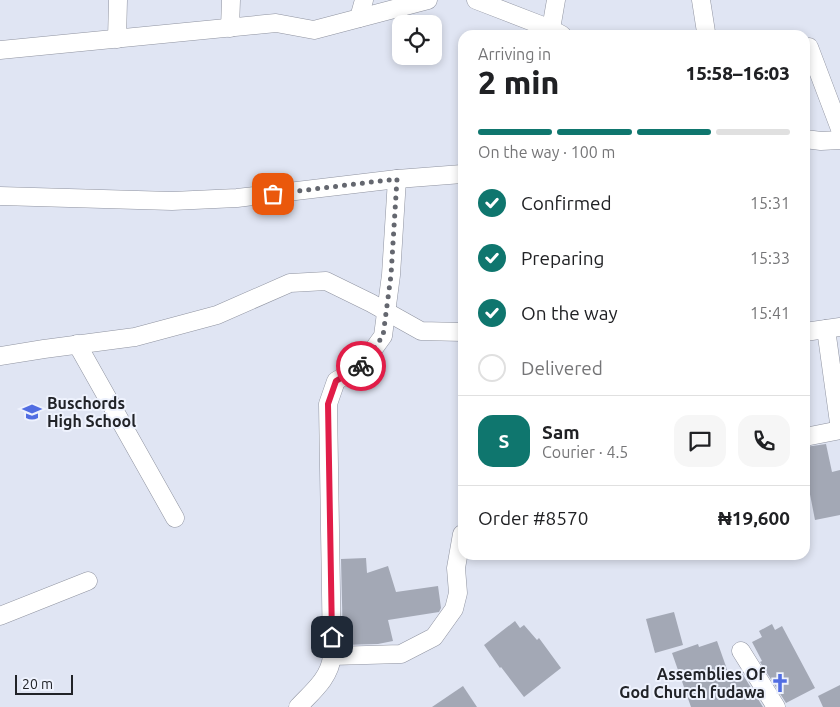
<!DOCTYPE html>
<html lang="en">
<head>
<meta charset="utf-8">
<style>
  :root { --surface:#fff; --page:#f6f6f6; --text:#202124; --muted:#757577; --line:#e0e0e0; --accent:#0f766e }
  body { margin:0; font-family:Ubuntu,sans-serif; background:var(--page); color:var(--text); height:100vh; display:flex; flex-direction:column; font-size:19px; white-space:nowrap }
  * { box-sizing:border-box; margin:0 }
  p { font-size:16px; color:var(--muted) }
  .icon { flex:none; width:28px; height:28px; fill:none; stroke:currentColor; stroke-width:2; stroke-linecap:round; stroke-linejoin:round }
  .map { position:relative; flex:1; overflow:hidden }
  .details { position:absolute; left:458px; top:30px; width:352px; height:530px; display:flex; flex-direction:column; background:var(--surface); border-radius:15px; box-shadow:0 2px 8px #0003 }
  .details>* { flex:none }
  .fabs { position:absolute; left:392px; top:15px; display:grid; gap:10px }
  .fabs a { display:grid; place-items:center; width:50px; height:50px; border-radius:10px; background:var(--surface); box-shadow:0 2px 8px #0003; font-size:25px }
  .scale { position:absolute; left:15px; bottom:12px; width:58px; box-sizing:border-box; padding-left:5px; border:2px solid #212328; border-top:0; font-size:14px; line-height:18px; white-space:nowrap; color:#212328; -webkit-text-stroke:4px #eef2fd; paint-order:stroke }
  .pin { position:absolute; display:grid; place-items:center; width:42px; height:42px; color:#fff; margin:-21px; border-radius:10px; box-shadow:0 2px 8px #0006 }
  .courier { position:absolute; display:grid; place-items:center; width:50px; height:50px; margin:-25px; border:4px solid #e11d48; border-radius:50%; background:#fff; color:#222; box-shadow:0 1px 6px #0007 }
  .head em { font-style:normal; font-weight:800 }
  .head div { display:flex; flex-direction:column-reverse }
  .head { display:flex; align-items:center; justify-content:space-between; height:85px; padding:0 20px }
  h1 { font-size:32px; font-weight:800; line-height:38px }
  .bar { display:grid; grid-template-columns:repeat(4,1fr); gap:8px 5px; align-content:center; height:60px; padding:0 20px }
  .bar i { height:6px; border-radius:4px; background:var(--line) }
  .bar .current { background:var(--accent) }
  .bar p { grid-column:span 4 }
  .line { display:flex; align-items:center; gap:12px; padding:0 20px; border-top:1px solid var(--line) }
  .line div { flex:1 }
  .round { display:grid; place-items:center; flex:none; width:52px; height:52px; border-radius:15px; background:var(--page) }
  ol { padding:0 20px; list-style:none }
  li { display:flex; align-items:center; gap:15px; height:55px }
  li p { margin-inline-start:auto }
  li .icon { padding:5px; border-radius:50%; background:var(--accent); color:#fff; stroke-width:4 }
  li:last-child { color:var(--muted) }
  li i { width:28px; height:28px; border:2px solid var(--line); border-radius:50% }
  .map>svg:first-child { display:block }
</style>
</head>
<body>
<div class="map">
<svg width="840" height="707" viewBox="0 0 840 707">
  <rect width="100%" height="100%" fill="#e0e5f3"/>
  <g fill="#a3a8b5">
    <path d="M826,444L832,472L840,470V515L815,520L807,479L809,478L805,462V447Z"/>
    <path d="M366,558L367,573L388,566L396,592L438,586L441,608L439,612L388,620L393,641L378,644L343,645L341,559Z"/>
    <path d="M674,612L683,645L655,653L646,619Z"/>
    <path d="M515,621L520,628L524,625L537,640L539,638L561,668L524,697L501,667L500,668L484,645Z"/>
    <path d="M772,624L775,630L782,626L815,688L786,703L760,662L762,661L752,642L762,637L759,631Z"/>
    <path d="M717,641L729,675L740,670L763,707H691L672,653L698,644L699,647Z"/>
    <path d="M840,685V707H823L818,696Z"/>
    <path d="M463,686L477,707H432Z"/>
  </g>
  <g fill="none" stroke-linecap="round" stroke-linejoin="round">
    <g stroke="#8f93a0" stroke-width="19">
      <g id="street">
        <path d="M476,0L551,29L562,35"/>
        <path d="M701,0L706,32L705,35"/>
        <path d="M359,18L364,0"/>
        <path d="M230,28L231,0"/>
        <path d="M550,35L556,0"/>
        <path d="M117,39L118,0"/>
        <path d="M809,47L840,129"/>
        <path d="M0,50L276,23L314,30L428,0"/>
        <path d="M805,139L821,141L840,140"/>
        <path d="M0,196L172,201L237,198L397,179L462,174"/>
        <path d="M826,329L840,430"/>
        <path d="M805,332L840,327"/>
        <path d="M77,344L175,518"/>
        <path d="M0,356L44,349L135,337L217,315L290,283L326,281L371,303L421,331L462,332"/>
        <path d="M805,437L840,430"/>
        <path d="M0,616L88,581"/>
        <path d="M741,651L776,707"/>
        <path d="M332,656L401,654L434,637L454,609L458,593L456,568L462,534"/>
        <path d="M298,707C312,692 330,678 332,656L328,404L336,381L362,365L383,336L391,275L397,179"/>
      </g>
    </g>
    <use href="#street" stroke="#fff" stroke-width="18"/>
  </g>
  <g fill="none" stroke-linecap="round" stroke-linejoin="round">
    <path stroke="#64676f" stroke-width="5" stroke-dasharray="0 9" d="M273,194L397,179L391,275L383,336L361,366"/>
    <path stroke="#e11d48" stroke-width="6" d="M332,637L328,404L336,381L361,366"/>
  </g>
  <defs>
    <g id="school-bare" transform="scale(1.5)"><path d="M0-5L7-2L0 1L-7-2ZM-4 1L0 2.5L4 1V4Q0 6-4 4Z" fill="#516de2" stroke="#eef2fd" stroke-width="2.5" paint-order="stroke"/></g>
    <g id="church-bare" transform="scale(1.5)"><path d="M-1.2-6h2.4v3.5h3.3v2.4h-3.3V6h-2.4V-.1h-3.3v-2.4h3.3Z" fill="#516de2" stroke="#eef2fd" stroke-width="2.5" paint-order="stroke"/></g>
  </defs>
  <g fill-rule="evenodd">
    <use href="#school-bare" x="32" y="412"/>
    <use href="#church-bare" x="780" y="683"/>
  </g>
  <g text-anchor="middle" dominant-baseline="central" stroke-width="4" stroke-linejoin="round" paint-order="stroke">
    <g font-size="16" font-weight="bold" fill="#212328" stroke="#eef2fd" text-anchor="start">
      <text x="47" y="403">Buschords<tspan x="47" dy="18">High School</tspan></text>
      <text x="765" y="674" text-anchor="end">Assemblies Of<tspan x="765" dy="18">God Church fudawa</tspan></text>
    </g>
  </g>
</svg>
<div class="fabs">
<a><svg class="icon" aria-label="locate" viewBox="0 0 24 24"><circle cx="12" cy="12" r="6"/><path d="M12 2v4M12 18v4M2 12h4M18 12h4"/></svg></a>
</div>
<div class="scale">20 m</div>
<div class="pin" style="left:273px;top:194px;background:#ea580c"><svg class="icon" aria-label="bag" viewBox="0 0 24 24"><path d="M5 8h14l-1 12H6zM9 8a3 3 0 0 1 6 0"/></svg></div>
<div class="pin" style="left:332px;top:637px;background:#1f2937"><svg class="icon" aria-label="home" viewBox="0 0 24 24"><path d="M3 11l9-7 9 7M6 9v11h12V9"/></svg></div>
<div class="courier" style="left:361px;top:366px"><svg class="icon" aria-label="bike" viewBox="0 0 24 24"><circle cx="6" cy="16" r="4"/><circle cx="18" cy="16" r="4"/><path d="M6 16l4-8h5l3 8M10 8l3 8H6M13 5h3"/></svg></div>
<section class="details">
<div class="head"><div><h1>2 min</h1><p>Arriving in</p></div><em>15:58–16:03</em></div>
<div class="bar"><i class="current"></i><i class="current"></i><i class="current"></i><i></i><p>On the way · 100 m</p></div>
<ol>
<li><svg class="icon" aria-label="check" viewBox="0 0 24 24"><path d="M5 12l5 5 9-10"/></svg>Confirmed<p>15:31</p></li>
<li><svg class="icon" aria-label="check" viewBox="0 0 24 24"><path d="M5 12l5 5 9-10"/></svg>Preparing<p>15:33</p></li>
<li><svg class="icon" aria-label="check" viewBox="0 0 24 24"><path d="M5 12l5 5 9-10"/></svg>On the way<p>15:41</p></li>
<li><i></i>Delivered</li>
</ol>
<div class="line" style="height:90px"><b class="round" style="background:var(--accent);color:#fff">S</b><div><b>Sam</b><p>Courier · 4.5</p></div><a class="round"><svg class="icon" aria-label="chat" viewBox="0 0 24 24"><path d="M4 5h16v11H9l-5 4z"/></svg></a><a class="round"><svg class="icon" aria-label="phone" viewBox="0 0 24 24"><path d="M5 4h4l2 5-3 2q2 4 5 5l2-3 5 2v4C11 20 4 13 5 4z"/></svg></a></div>
<div class="line" style="height:65px"><div>Order #8570</div><b>₦19,600</b></div>
</section>
</div>
</body>
</html>
